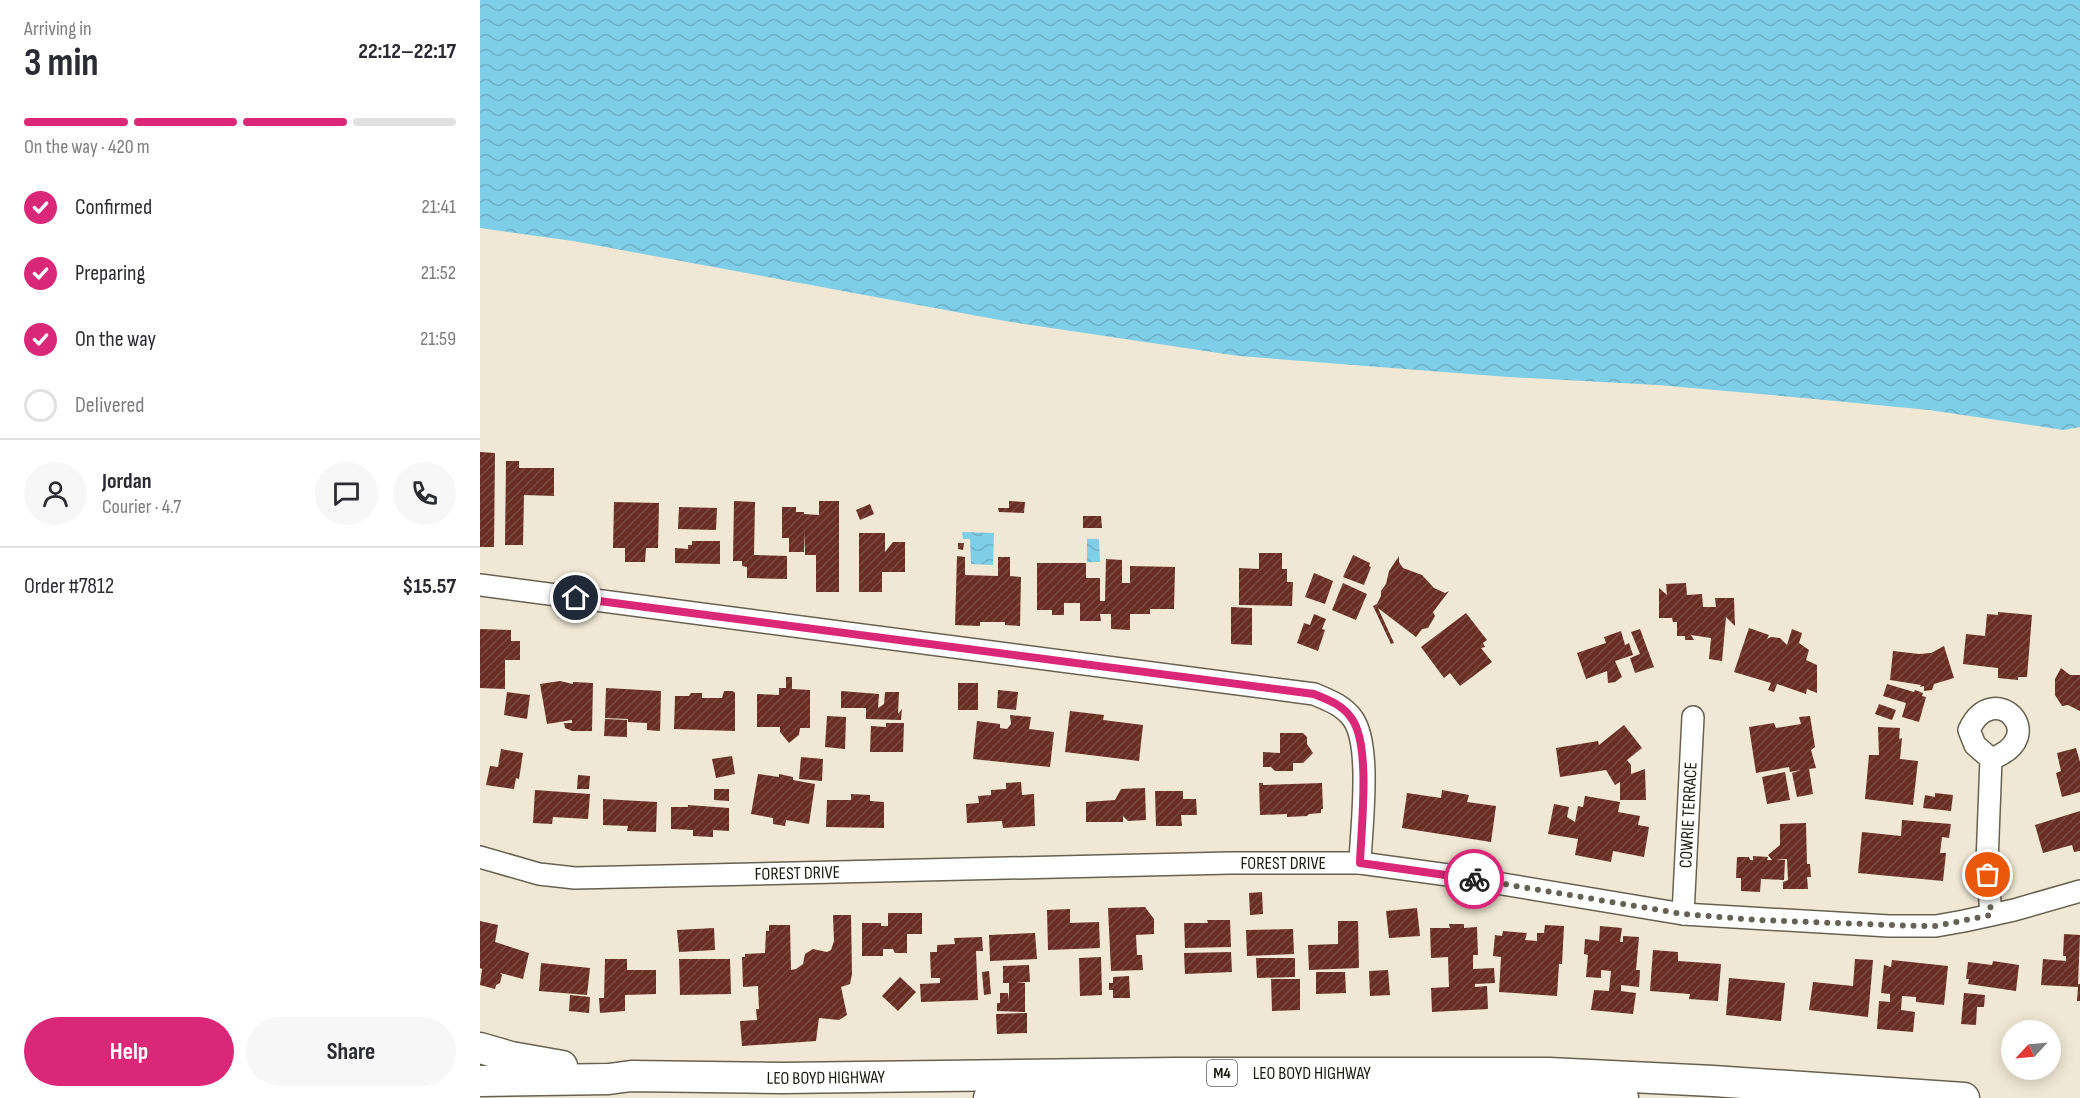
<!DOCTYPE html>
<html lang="en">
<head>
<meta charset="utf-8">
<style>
  :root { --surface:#fff; --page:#f7f7f7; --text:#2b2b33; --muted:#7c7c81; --line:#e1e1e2; --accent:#db2777 }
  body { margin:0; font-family:"Sofia Sans Condensed",sans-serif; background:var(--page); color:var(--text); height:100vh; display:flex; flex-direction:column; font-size:22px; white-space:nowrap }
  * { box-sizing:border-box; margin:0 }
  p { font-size:20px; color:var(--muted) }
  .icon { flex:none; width:33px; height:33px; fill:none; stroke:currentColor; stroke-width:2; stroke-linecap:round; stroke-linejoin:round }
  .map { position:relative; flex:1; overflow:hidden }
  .side { display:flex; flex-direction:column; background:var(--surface); width:480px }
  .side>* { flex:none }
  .needle { width:39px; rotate:244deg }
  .fabs { position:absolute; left:1521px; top:1020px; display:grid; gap:12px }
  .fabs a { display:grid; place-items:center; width:60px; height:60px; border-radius:50%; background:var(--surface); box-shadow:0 3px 15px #0003; font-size:30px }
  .pin { position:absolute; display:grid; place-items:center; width:51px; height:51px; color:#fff; margin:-26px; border:3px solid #fff; border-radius:50%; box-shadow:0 2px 6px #0007 }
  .courier { position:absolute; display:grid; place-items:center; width:60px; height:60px; margin:-30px; border:4px solid #db2777; border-radius:50%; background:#fff; color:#222; box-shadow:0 2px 8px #0007 }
  .summary em { font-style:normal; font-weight:700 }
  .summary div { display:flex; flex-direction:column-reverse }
  .summary { display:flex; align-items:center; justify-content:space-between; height:102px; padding:0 24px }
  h1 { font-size:39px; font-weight:700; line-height:45px }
  .bar { display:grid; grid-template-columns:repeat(4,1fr); gap:9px 6px; align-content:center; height:72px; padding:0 24px }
  .bar i { height:8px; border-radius:4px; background:var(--line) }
  .bar .active { background:var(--accent) }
  .bar p { grid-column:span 4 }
  .line { display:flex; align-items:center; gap:15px; padding:0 24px; border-top:2px solid var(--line) }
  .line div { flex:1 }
  .round { display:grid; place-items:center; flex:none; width:63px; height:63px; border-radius:32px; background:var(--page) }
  ol { padding:0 24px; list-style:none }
  li { display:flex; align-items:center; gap:18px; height:66px }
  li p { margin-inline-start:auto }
  li .icon { padding:6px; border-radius:50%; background:var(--accent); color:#fff; stroke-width:4 }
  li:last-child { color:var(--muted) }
  li i { width:33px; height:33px; border:3px solid var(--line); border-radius:50% }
  .action { display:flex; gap:12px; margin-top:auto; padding:12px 24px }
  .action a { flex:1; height:69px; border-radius:36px; background:var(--accent); color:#fff; font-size:24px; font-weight:700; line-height:69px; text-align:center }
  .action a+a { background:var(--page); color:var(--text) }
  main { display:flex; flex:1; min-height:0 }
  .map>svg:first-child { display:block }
</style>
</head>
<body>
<main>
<section class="side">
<div class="summary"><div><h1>3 min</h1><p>Arriving in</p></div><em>22:12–22:17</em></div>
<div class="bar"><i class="active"></i><i class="active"></i><i class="active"></i><i></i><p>On the way · 420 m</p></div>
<ol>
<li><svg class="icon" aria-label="check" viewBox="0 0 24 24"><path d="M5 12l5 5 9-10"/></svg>Confirmed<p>21:41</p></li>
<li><svg class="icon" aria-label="check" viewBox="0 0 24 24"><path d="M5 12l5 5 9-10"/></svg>Preparing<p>21:52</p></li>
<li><svg class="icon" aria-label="check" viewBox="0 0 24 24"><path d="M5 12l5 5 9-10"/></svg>On the way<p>21:59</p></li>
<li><i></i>Delivered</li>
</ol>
<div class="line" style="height:108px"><a class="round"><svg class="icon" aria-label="person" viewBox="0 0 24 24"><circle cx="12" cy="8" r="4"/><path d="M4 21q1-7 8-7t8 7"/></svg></a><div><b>Jordan</b><p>Courier · 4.7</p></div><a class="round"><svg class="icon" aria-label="chat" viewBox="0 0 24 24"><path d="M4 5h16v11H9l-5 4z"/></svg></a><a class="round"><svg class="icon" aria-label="phone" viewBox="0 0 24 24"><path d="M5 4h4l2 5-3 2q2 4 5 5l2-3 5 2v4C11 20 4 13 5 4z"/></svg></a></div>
<div class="line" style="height:78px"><div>Order #7812</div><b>$15.57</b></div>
<div class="action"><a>Help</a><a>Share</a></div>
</section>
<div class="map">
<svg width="1600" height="1098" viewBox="0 0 1600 1098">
  <defs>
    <pattern id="water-waves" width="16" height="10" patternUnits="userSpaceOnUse" patternTransform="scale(1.5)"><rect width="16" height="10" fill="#7fcee8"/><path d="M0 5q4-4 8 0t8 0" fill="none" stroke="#6db0c6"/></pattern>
    <pattern id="building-hatch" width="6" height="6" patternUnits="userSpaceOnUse" patternTransform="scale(1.5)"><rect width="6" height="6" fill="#692f25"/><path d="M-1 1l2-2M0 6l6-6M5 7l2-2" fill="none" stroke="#794b42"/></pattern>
  </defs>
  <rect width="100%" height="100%" fill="#f0e8d4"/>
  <g fill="url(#water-waves)">
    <path d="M0,0H1600V427L1584,430L1449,410L1324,398L1178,385L1028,377L759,356L525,321L93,241L0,228Z"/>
    <path d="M482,532L514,533L513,565L491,564L490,539H483Z"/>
    <path d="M607,539H619L620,562H607Z"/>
  </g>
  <g fill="url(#building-hatch)">
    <path d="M0,452L15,453L14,547H0Z"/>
    <path d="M26,461H39V468H74V496L44,495L43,545H25Z"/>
    <path d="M254,501L275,502L274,555L307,556V579L267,578V567L262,566V561H253Z"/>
    <path d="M339,501H359V592H336V555H325V531L324,552H309V538H302V507H316V512H324V514L339,515Z"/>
    <path d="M529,501L545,502L544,513L519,512L518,508H529Z"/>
    <path d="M134,502L179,503L178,548H166L165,562H145V548H133Z"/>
    <path d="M390,504L394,514L380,520L376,510Z"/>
    <path d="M199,507L237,508L236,530L198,529Z"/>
    <path d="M603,516H621L622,528H603Z"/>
    <path d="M379,533H405V552L413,542H425V572H402V592H379Z"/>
    <path d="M212,541H240V564L195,563V548L208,549V545H212Z"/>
    <path d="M478,543H484L483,550L478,549Z"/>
    <path d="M779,553H802V569H807V582H813L812,606L759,605V568L779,569Z"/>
    <path d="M873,555L890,563L889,566L891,567L884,585L863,577Z"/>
    <path d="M477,556L485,557V575L518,576V557H530V576L541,577L540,626L525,625V622H500V626L475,625Z"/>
    <path d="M919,556V562L923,568L942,575L954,588L965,593L969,591L953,612L955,616L948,628L942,629L936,637L898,608L914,643L911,644L893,606L897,604L901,596V591L906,584L909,571Z"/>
    <path d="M626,559L642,560V583H650V566L695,567L694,609H670V614H650V630L631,629V614H620L621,621H600V603H584V615H572V610H557V563H606V578H620V601H625Z"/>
    <path d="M834,573L853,581L845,604L825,597Z"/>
    <path d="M863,583L887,594L876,620L852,610Z"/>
    <path d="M1206,583L1207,595L1222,594L1223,607H1236L1235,598H1254L1255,626L1246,617L1242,661L1229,659L1231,638L1211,635L1214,640H1205V636H1197V622H1193L1192,618H1179V588L1187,595L1186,584Z"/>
    <path d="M751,607L772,608V645L751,644Z"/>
    <path d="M1518,612L1552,615L1547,677H1538V680L1518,678V668L1483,664L1486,634L1505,636L1507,614L1518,615Z"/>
    <path d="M986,613L1007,640L1003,643L1005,647L1001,648L1012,662L980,686L970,673L964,678L941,647Z"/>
    <path d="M834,614L846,619L842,629L845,630L838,651L817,643L824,623L830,625Z"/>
    <path d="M1269,628L1289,635L1287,639L1291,637L1300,638L1307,645L1312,629L1322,633L1319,643L1329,650L1326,660L1337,665V693L1327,689L1326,694L1297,684L1294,692L1288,690L1291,683L1254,672Z"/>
    <path d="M0,629L31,630V641H40V660H25V689L0,688Z"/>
    <path d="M1160,629L1174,667L1155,673L1150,658L1160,654L1151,632Z"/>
    <path d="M1141,631L1145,645L1149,643L1153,655L1135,661L1142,677L1135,682L1128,683L1127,671L1106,679L1097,653L1126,643L1124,637Z"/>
    <path d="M1464,646L1474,678L1454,684L1452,690L1444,691V686L1440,687L1441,685L1410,680L1413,651L1439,654L1451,653Z"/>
    <path d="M1581,668L1590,675H1600V711L1588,705L1582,706L1575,695V679Z"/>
    <path d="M306,677H312V689L330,690V728H320L319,735L309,743L300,732V727H277V694L299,695V688H306Z"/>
    <path d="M80,681L93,684V682L113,683L112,731H92L85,728L84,723H92V720L67,724L60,684Z"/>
    <rect x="478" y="683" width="20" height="27"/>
    <path d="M1407,684L1434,692L1435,690L1443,693L1442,696L1446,697L1439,722L1422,717L1426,703L1403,696Z"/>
    <path d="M126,688L181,691L180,731L167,730V723L148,722V719L125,718Z"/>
    <path d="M518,690L538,692L536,710L517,708Z"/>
    <path d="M244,691H253L255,693V731L194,729L195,696H209L211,693H222V698H242Z"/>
    <path d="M361,691L399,694L398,708L404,704L405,692H419L418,714L422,709L421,720L386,719V708H361Z"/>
    <path d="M27,692L50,695L47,719L24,715Z"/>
    <path d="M1399,704L1416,710L1412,720L1395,714Z"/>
    <path d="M590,711L624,715L623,720L663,725L659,761L585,752Z"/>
    <path d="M530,715L551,717L549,729L574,732L570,767L493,759L497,721L520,724V728L527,729L531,724Z"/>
    <path d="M347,716L366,717L365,749L345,747Z"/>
    <path d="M1330,716L1335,747L1331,750L1336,768L1329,769L1333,794L1317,797L1312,773L1321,770L1310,772L1309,767L1276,773L1269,727L1294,723L1296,728L1321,724L1319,717Z"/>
    <path d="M125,719L147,720V737L124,736Z"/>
    <path d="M406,723H424L423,752H390L391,726L406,727Z"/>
    <path d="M1144,725L1162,748L1147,760L1151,765V774L1165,769L1166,800H1140V782L1135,785L1126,770L1080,777L1076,748L1118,741L1119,745Z"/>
    <path d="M1398,727L1420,728L1419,739L1422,738L1420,759L1438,761L1433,805L1385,799L1389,755H1399Z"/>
    <path d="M800,733H823L827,737V744L833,753L823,763H813V771H795L791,767H783V752L800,753Z"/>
    <path d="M1596,748L1600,762V792L1582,797L1576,773L1581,771L1577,753Z"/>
    <path d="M21,749L43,753L39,779L36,778L34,789L6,785L10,766L18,767Z"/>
    <path d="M252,756L255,774L236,778L232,759Z"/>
    <path d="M321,757L343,759L342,781L319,779Z"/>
    <path d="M1305,772L1310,800L1287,804L1282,777Z"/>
    <path d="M278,774L299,777V774L313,777V780L335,784L329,824L306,820L305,826L293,824V818L271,814Z"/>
    <path d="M98,775L110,776L109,789H97Z"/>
    <path d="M541,782L542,795L554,794L555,826L523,828L522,821L487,823L486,804L499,803L498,796L511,795V790L526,789V783Z"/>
    <path d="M779,783H783V785L842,783L843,809H841V813L829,814L827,816L807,817V814L780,815Z"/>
    <path d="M665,788L666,820L648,821L643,816V822H606V802L635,800L641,789Z"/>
    <path d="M234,789H249V801L234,800Z"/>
    <path d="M55,790L110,794L108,819L73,817L72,824L53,823Z"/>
    <path d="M962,790L989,795L987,802L1016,806L1011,842L922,828L927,793L961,798Z"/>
    <path d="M675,791H703V799H716L717,815H701L702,826H676Z"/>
    <path d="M1455,793L1473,795L1471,811L1443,808L1445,795L1455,797Z"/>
    <path d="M371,794L390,795V801L404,802V828L346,827L347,800H371Z"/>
    <path d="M1105,796L1140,802L1138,812L1160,816L1158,825L1169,827L1164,857L1133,851L1131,862L1095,855L1098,839L1068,834L1074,804L1089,807L1087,817L1095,822L1098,806L1103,807Z"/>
    <path d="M123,799L177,802L176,832L147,831L148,826L123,825Z"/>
    <path d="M208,805L249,808V831L233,830V837L213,836V830L191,829V807H208Z"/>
    <path d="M1600,811V851L1594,852L1592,845L1563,853L1555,825Z"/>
    <path d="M1422,820L1471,824L1469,838L1462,837L1460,853H1466L1463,881L1378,873L1382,832L1421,836Z"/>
    <path d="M1326,823L1327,864H1330L1331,877H1327L1328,889H1303V882L1308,880L1307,859H1295L1305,860L1304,880L1281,879L1280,892L1261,891V878H1256L1257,857H1269L1270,860H1273V856L1288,857L1287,860H1292L1288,855L1300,845V824Z"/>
    <path d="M782,892L783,914L770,915L769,893Z"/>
    <path d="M665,907L674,919V934L656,935L657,955H662L663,970L631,971L628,908Z"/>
    <path d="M937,908L940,936L909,938L906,911Z"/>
    <path d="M590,909V923L619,922L620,948L568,950L567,910Z"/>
    <path d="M408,913H442V934H427V953H415L413,949H403V956H382V923H401V926H408Z"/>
    <path d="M353,915H371L372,974L370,984L361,987L367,1015L359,1020L339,1018L336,1041L262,1046L260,1021L277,1020L276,1009H279L278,986L263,987L262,957H265V954L285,953L286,931H289V925H310L311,970L316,969L323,964L325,954L333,949L347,952L351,950L354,941Z"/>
    <path d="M727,920H750L751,947L705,948L704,923H728Z"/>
    <path d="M0,921L18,925L15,942L49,953L43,979L20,973L22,975L20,983L16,985L15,989L0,985L2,969L0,968Z"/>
    <path d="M858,921H878L879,968L829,970L828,945L858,944Z"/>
    <path d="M969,924H984V928L997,927L998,955H993V969L1014,968L1015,983L995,984V987L1007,986L1008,1009L952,1012L951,988L969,987L968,957L951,958L950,928H970Z"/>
    <path d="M1065,925L1084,926L1082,964H1079L1077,996L1019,992L1021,957L1013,956L1015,935L1022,936L1023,931L1047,933L1045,940L1057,941V933H1064Z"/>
    <path d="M1120,926L1142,928L1140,942H1143V936L1159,937L1156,970H1160L1159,987L1141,985V991L1156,993L1153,1014L1111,1010L1114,990L1129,991L1131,971L1121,970V978L1106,977L1108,955L1104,954L1105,939L1119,941Z"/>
    <path d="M234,928L235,950L199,952L197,930Z"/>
    <path d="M813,929L814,954L767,956L766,930Z"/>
    <path d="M555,933L557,959L510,961L509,935Z"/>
    <path d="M1584,934L1600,935L1598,984H1600V1001H1597L1598,987L1561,985L1563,959L1586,961V956H1583Z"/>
    <path d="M502,937L503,951H496L498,1000L441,1002L440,984L460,983V978H451L450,952H457V945L475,944L474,938Z"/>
    <path d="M1173,950L1198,952V961L1241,964L1238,1001L1209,999L1210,994L1170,991Z"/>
    <path d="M751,952L752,972L705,974L704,953Z"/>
    <path d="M621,957L622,995L600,996L599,958Z"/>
    <path d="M776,958H815V977L777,978Z"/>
    <path d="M125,959H147V970H176V994L145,995V1011L120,1013L119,998H124Z"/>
    <path d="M199,959H250L251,994L200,995Z"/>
    <path d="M1375,959L1393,960L1388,1017L1329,1010L1333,982L1373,986Z"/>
    <path d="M1412,960L1468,966L1464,1005L1436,1002V997L1422,996L1421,1010L1435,1012L1433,1032L1397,1029L1399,1001L1410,1002V994L1401,993L1404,965L1411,967Z"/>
    <path d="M1513,961L1539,965L1536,991L1488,984L1489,979H1486L1488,962L1512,965Z"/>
    <path d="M61,963L110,968L107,995L59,991Z"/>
    <path d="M549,965L550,982H537L545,983V1012L517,1011V1003H520V993H528L529,1001V983H523V966Z"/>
    <path d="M908,970L910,995L890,996L889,971Z"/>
    <path d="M509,971L511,994L504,995L502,972Z"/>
    <path d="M836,972H865L866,993L836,994Z"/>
    <path d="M649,976L650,998H633V990H629V983H633V977Z"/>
    <path d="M420,977L436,992L418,1011L402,996Z"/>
    <path d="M1249,978L1305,983L1301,1021L1246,1015Z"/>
    <path d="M791,979H820V1010L792,1011Z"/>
    <path d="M1484,993L1505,995L1504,1007H1497L1496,1025L1481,1024Z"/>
    <path d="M90,995L110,997L109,1013L89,1011Z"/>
    <path d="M547,1013V1033L517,1034L516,1014Z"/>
  </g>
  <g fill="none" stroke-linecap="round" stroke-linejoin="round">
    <g stroke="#686150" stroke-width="24">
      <g id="minor">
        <path d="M0,585L834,694C848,700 863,705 873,719C892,746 881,829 880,863"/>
        <path id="s1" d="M0,857L59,874L95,878L750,863H880L968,875L1203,914L1409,926H1456L1484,921L1534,910L1600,891"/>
        <path id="s2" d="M1203,914L1213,717"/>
        <path d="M1511,915L1507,863L1511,759L1495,745L1489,730C1513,677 1573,736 1511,759"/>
      </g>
    </g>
    <g stroke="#686150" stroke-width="33">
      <g id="highway">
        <path d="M0,1048L31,1057L82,1066"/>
        <path id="s3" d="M0,1081L129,1079L151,1076L303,1078L695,1073H1069L1233,1081L1484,1098"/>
        <path d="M509,1098L777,1093L1036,1095L1143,1098"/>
      </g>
    </g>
    <use href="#minor" stroke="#fff" stroke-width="21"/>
    <use href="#highway" stroke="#fff" stroke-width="30"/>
  </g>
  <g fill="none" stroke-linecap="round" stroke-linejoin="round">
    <path stroke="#666156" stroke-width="6" stroke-dasharray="0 10.8" d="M994,879L1203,914L1277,920L1437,926H1456L1511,915L1508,875"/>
    <path stroke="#db2777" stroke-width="8" d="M96,598L834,694C849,700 863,705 872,719C891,746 881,829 880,863L994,879"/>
  </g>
  <g text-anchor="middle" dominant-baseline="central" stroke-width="6" stroke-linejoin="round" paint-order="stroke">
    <rect fill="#fff" stroke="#605e59" stroke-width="1.5" x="727" y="1060" width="30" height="26" rx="4.5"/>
    <g font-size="16" font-weight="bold" fill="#1c1912">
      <text x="742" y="1073">M4</text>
    </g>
    <g font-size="18" fill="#1c1912" stroke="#fff">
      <text stroke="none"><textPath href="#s2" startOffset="99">COWRIE TERRACE</textPath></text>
      <text stroke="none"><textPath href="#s1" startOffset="806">FOREST DRIVE</textPath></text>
      <text stroke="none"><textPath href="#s1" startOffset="320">FOREST DRIVE</textPath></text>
      <text stroke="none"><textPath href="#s3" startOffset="832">LEO BOYD HIGHWAY</textPath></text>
      <text stroke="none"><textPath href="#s3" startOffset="346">LEO BOYD HIGHWAY</textPath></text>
    </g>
  </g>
</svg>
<div class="fabs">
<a><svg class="needle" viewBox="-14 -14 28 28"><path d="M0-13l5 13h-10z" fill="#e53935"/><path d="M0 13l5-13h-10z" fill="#7c7c81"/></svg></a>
</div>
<div class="pin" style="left:1508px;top:875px;background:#ea580c"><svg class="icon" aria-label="bag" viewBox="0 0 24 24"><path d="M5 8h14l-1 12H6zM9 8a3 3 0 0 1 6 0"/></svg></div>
<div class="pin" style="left:96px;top:598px;background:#1f2937"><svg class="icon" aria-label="home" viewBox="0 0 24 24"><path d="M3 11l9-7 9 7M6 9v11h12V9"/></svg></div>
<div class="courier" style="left:994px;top:879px"><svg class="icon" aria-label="bike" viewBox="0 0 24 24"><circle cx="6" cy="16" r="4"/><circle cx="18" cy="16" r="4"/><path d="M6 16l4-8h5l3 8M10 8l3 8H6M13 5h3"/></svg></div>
</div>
</main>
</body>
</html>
